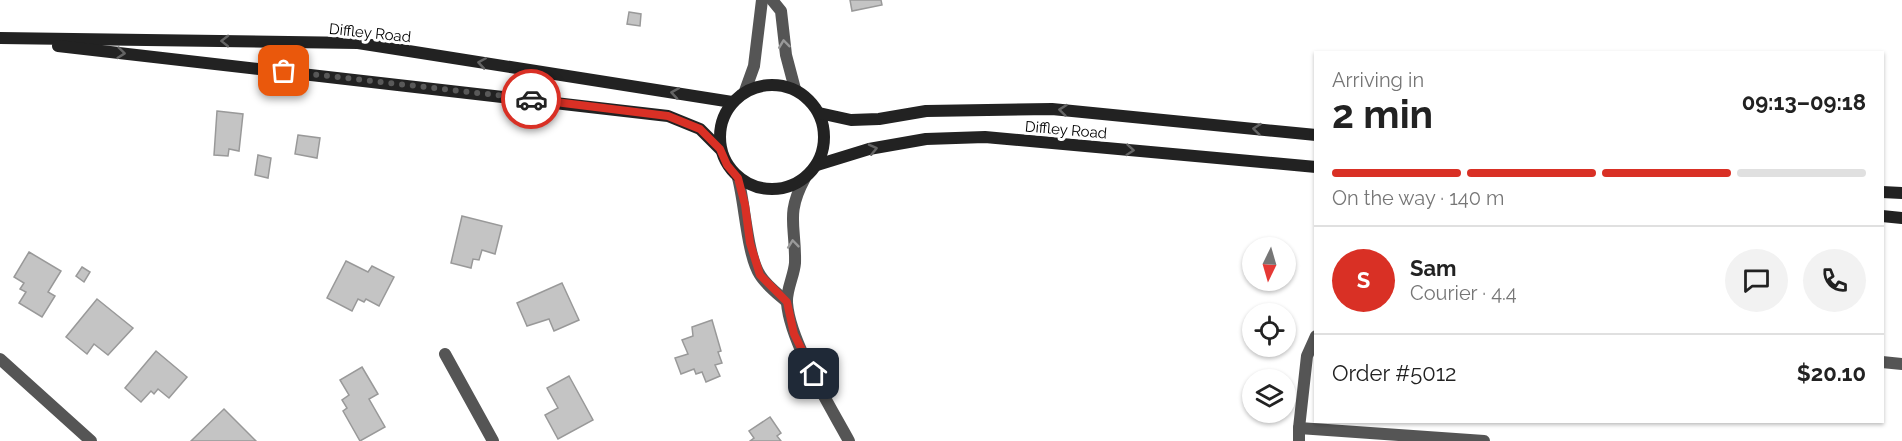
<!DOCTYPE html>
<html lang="en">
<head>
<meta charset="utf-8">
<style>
  :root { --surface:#fff; --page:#f2f2f2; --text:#222; --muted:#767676; --line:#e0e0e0; --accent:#d93025 }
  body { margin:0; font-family:Raleway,sans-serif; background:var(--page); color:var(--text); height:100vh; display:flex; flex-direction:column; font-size:22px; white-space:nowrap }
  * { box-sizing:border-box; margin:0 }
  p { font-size:20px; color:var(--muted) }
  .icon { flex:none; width:33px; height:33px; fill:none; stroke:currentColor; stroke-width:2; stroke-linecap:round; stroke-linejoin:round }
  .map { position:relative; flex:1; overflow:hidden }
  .panel { position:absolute; left:1314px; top:51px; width:570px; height:372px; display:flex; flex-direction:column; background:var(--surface); border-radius:0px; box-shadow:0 2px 4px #0004 }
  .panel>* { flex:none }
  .needle { width:39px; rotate:185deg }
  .tools { position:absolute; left:1242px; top:237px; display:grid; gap:12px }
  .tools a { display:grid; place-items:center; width:54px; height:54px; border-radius:50%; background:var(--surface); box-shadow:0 2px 4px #0004; font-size:30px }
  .pin { position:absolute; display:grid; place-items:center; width:51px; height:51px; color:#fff; margin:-26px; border-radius:12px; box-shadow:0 3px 9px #0006 }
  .courier { position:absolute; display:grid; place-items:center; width:60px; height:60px; margin:-30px; border:4px solid #d93025; border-radius:50%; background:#fff; color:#222; box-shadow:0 2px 8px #0007 }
  .overview em { font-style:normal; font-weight:700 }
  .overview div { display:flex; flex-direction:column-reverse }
  .overview { display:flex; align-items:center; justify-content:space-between; height:102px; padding:0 18px }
  h1 { font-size:39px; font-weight:700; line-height:45px }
  .bar { display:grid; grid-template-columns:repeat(4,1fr); gap:9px 6px; align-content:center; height:72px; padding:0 18px }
  .bar i { height:8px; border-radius:4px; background:var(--line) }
  .bar .active { background:var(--accent) }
  .bar p { grid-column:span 4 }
  .line { display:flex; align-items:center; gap:15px; padding:0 18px; border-top:2px solid var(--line) }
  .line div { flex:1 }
  .round { display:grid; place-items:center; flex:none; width:63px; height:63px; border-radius:32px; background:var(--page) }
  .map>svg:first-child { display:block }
</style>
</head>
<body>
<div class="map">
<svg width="1902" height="441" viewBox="0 0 1902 441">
  <rect width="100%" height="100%" fill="#fff"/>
  <g fill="#c4c4c4" stroke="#999" stroke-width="1.5">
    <path d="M850,0H881L882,5L852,11Z"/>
    <path d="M629,12L641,14L640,26L627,24Z"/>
    <path d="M217,111L243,114L239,151L229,149L228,156L214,155Z"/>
    <path d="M298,135L320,138L317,158L295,154Z"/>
    <path d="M258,155L271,158L268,178L255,175Z"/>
    <path d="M462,216L502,226L495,254L482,250L479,260L473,259L471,268L451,263Z"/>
    <path d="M29,252L61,271L48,292L55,296L42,317L19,303L26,292L20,289L24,283L14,277Z"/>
    <path d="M346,261L368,272L372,266L394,277L379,306L366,299L364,302L358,299L352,311L327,298Z"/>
    <path d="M82,267L90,272L84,282L76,276Z"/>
    <path d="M562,283L579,320L554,331L549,319L527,326L517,303Z"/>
    <path d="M97,299L133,328L108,355L94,344L87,354L66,337Z"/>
    <path d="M712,320L721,351L718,352L722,363L715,365L720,376L706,382L702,372L696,374L694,369L681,374L675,358L688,354L682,340L693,336L692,327Z"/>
    <path d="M156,351L187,377L169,398L158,389L154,394L151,391L141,402L125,388Z"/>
    <path d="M362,367L378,394L369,399L385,427L360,441L343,411L347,408L342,400L349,395L340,380Z"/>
    <path d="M569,376L593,420L558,439L545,415L558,408L547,388Z"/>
    <path d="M224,409L256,441H191Z"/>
    <path d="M770,417L781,433L777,436L781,441H750L754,438L749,431Z"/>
  </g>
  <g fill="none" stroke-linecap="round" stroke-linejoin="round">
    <g stroke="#555" stroke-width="12">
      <path d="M1882,362L1902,364"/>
      <path d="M1299,428L1307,356L1316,336"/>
      <path d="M1299,441V428L1484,441"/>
    </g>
    <g stroke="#555" stroke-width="12">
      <path d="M772,0L781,11L786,55L795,89"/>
      <path d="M745,91L754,66L762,0"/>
      <path d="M445,354L493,441"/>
      <path d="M0,359L91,441"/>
    </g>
    <g stroke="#555" stroke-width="12">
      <path d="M738,178C745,204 747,255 760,275C766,285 778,294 787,302"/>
      <path d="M805,178C785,215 796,225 795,263C794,276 786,290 787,303C790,342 830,406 849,441"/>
    </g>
    <g stroke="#222" stroke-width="12">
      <path d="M0,38L358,43L732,102"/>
      <path d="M58,46L668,116L700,129L720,149"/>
      <circle cx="772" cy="137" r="52"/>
      <path d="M819,113L851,120L879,119L926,111L1052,109L1316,135"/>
      <path d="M817,165L869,149L926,139L985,137L1316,167"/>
      <path d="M1882,192L1902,193"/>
      <path d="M1882,216L1902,218"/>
    </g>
  </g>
  <defs><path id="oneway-chevron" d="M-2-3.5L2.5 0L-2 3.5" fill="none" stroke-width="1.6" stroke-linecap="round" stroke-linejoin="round" transform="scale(1.5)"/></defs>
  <g stroke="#646464">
    <use href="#oneway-chevron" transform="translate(225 41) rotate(-179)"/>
    <use href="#oneway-chevron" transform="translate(121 53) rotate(6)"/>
    <use href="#oneway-chevron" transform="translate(482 63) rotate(-171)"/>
    <use href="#oneway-chevron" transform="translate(675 93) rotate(-171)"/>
    <use href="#oneway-chevron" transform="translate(1063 110) rotate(-174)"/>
    <use href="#oneway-chevron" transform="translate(1257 129) rotate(-174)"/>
    <use href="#oneway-chevron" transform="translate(873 149) rotate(-13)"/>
    <use href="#oneway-chevron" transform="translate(1130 150) rotate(5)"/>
  </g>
  <g stroke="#999">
    <use href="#oneway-chevron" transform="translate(784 44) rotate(-97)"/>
    <use href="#oneway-chevron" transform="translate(793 244) rotate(-96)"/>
  </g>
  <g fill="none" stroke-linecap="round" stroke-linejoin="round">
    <path stroke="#595959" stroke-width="6" stroke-dasharray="0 10.8" d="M284,71L531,99"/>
    <path stroke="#d93025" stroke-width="8" d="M531,99L668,116L700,129L720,149L727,165L738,178L745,205L750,243L760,275L787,302L794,334L814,374"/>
  </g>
  <g text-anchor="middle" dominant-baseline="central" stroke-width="6" stroke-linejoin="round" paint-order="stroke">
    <g font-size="15" fill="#000" stroke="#fff">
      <text transform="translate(370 33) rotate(6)">Diffley Road</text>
      <text transform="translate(1066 130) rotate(5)">Diffley Road</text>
    </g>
  </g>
</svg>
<div class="tools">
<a><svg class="needle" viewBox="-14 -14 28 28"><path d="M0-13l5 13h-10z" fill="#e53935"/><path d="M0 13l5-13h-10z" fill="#767676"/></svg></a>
<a><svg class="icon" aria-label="locate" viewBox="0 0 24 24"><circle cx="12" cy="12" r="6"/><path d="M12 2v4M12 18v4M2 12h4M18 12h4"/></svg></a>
<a><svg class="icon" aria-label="layers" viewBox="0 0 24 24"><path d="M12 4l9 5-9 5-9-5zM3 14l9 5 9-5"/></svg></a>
</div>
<div class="pin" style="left:284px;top:71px;background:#ea580c"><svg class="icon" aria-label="bag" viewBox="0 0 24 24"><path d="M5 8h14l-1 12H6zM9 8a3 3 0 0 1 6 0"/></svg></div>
<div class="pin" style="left:814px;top:374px;background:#1f2937"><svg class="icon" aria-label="home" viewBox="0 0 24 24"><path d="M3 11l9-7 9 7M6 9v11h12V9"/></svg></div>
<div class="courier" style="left:531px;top:99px"><svg class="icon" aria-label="car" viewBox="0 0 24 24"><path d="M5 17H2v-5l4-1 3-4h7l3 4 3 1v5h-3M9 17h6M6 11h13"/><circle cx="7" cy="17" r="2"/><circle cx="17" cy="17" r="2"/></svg></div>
<section class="panel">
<div class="overview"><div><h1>2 min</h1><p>Arriving in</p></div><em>09:13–09:18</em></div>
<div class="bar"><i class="active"></i><i class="active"></i><i class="active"></i><i></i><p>On the way · 140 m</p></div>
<div class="line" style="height:108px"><b class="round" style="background:var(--accent);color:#fff">S</b><div><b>Sam</b><p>Courier · 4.4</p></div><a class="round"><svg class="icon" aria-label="chat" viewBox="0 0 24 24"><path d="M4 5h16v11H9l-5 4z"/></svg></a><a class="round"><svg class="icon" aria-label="phone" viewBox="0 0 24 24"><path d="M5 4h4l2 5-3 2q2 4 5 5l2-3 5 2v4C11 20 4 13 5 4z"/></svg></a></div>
<div class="line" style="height:78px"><div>Order #5012</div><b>$20.10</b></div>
</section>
</div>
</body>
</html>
